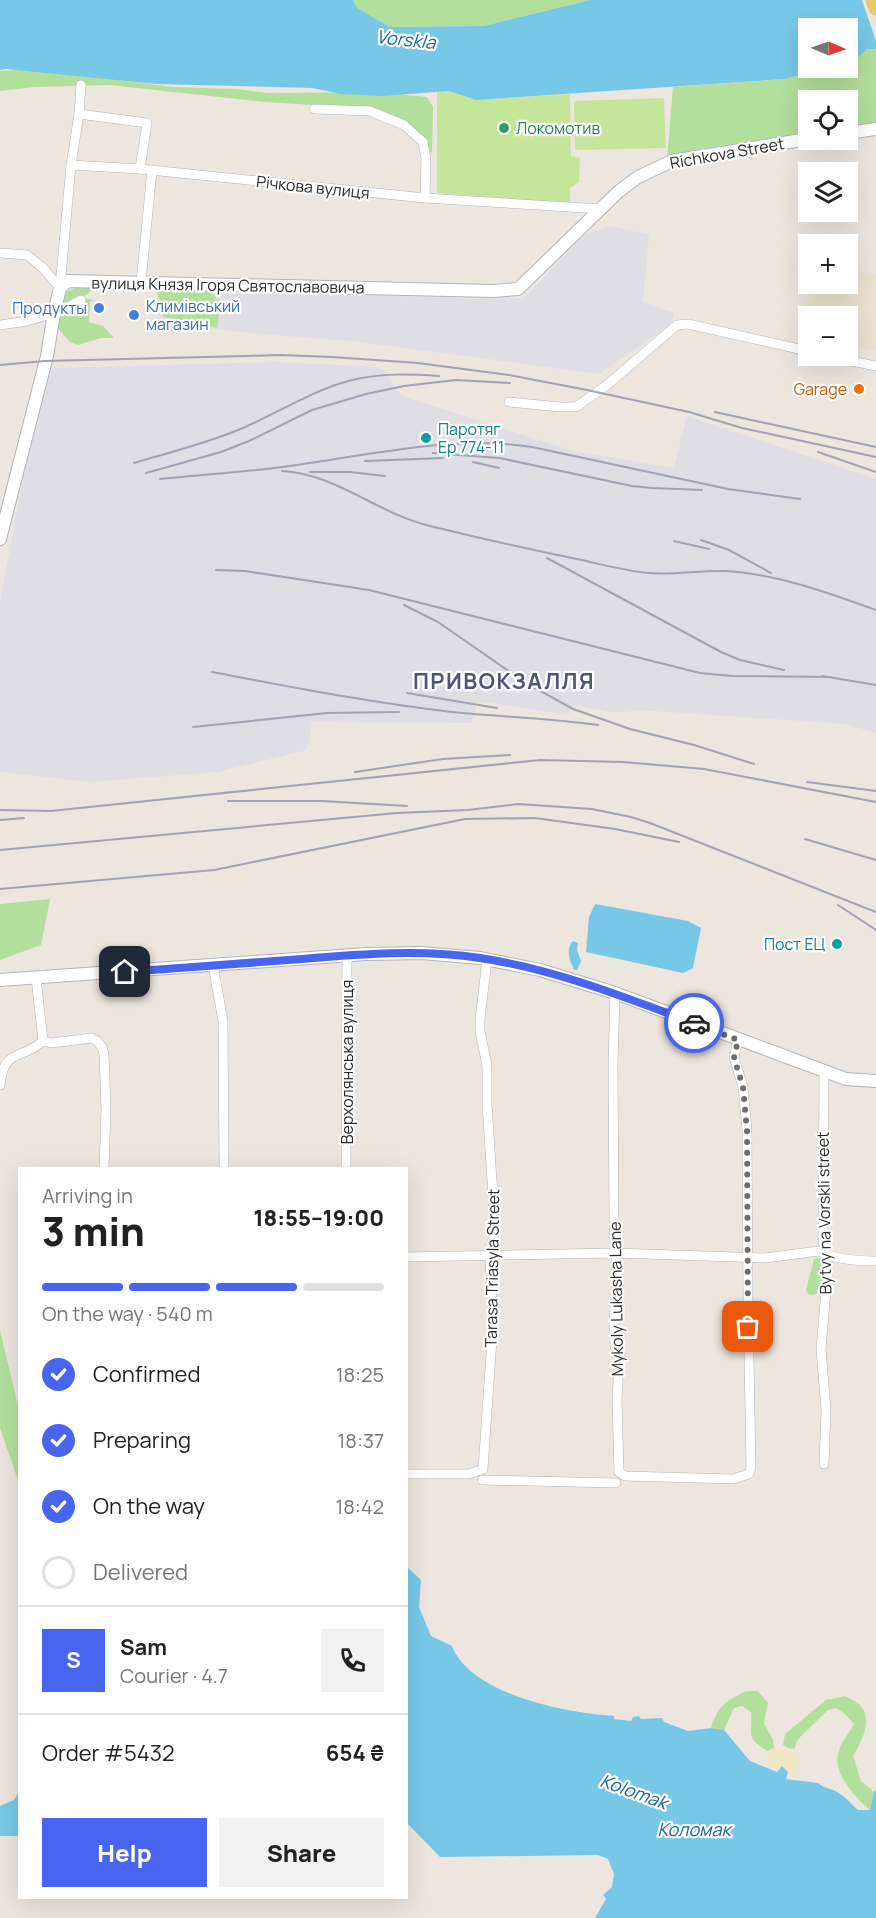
<!DOCTYPE html>
<html lang="en">
<head>
<meta charset="utf-8">
<style>
  :root { --surface:#fff; --page:#f2f2f2; --text:#222; --muted:#767676; --line:#e0e0e0; --accent:#4765ef }
  body { margin:0; font-family:Manrope,sans-serif; background:var(--page); color:var(--text); height:100vh; display:flex; flex-direction:column; font-size:22px; white-space:nowrap }
  * { box-sizing:border-box; margin:0 }
  p { font-size:20px; color:var(--muted) }
  .icon { flex:none; width:33px; height:33px; fill:none; stroke:currentColor; stroke-width:2; stroke-linecap:round; stroke-linejoin:round }
  .map { position:relative; flex:1; overflow:hidden }
  .drawer { position:absolute; left:18px; top:1167px; width:390px; height:732px; display:flex; flex-direction:column; background:var(--surface); border-radius:0px; box-shadow:0 6px 24px #0002 }
  .drawer>* { flex:none }
  .needle { width:39px; rotate:92deg }
  .fabs { position:absolute; left:798px; top:18px; display:grid; gap:12px }
  .fabs a { display:grid; place-items:center; width:60px; height:60px; border-radius:0px; background:var(--surface); box-shadow:0 6px 24px #0002; font-size:30px }
  .pin { position:absolute; display:grid; place-items:center; width:51px; height:51px; color:#fff; margin:-26px; border-radius:12px; box-shadow:0 3px 9px #0006 }
  .courier { position:absolute; display:grid; place-items:center; width:60px; height:60px; margin:-30px; border:4px solid #4765ef; border-radius:50%; background:#fff; color:#222; box-shadow:0 2px 8px #0007 }
  .headline em { font-style:normal; font-weight:800 }
  .headline div { display:flex; flex-direction:column-reverse }
  .headline { display:flex; align-items:center; justify-content:space-between; height:102px; padding:0 24px }
  h1 { font-size:39px; font-weight:800; line-height:45px }
  .bar { display:grid; grid-template-columns:repeat(4,1fr); gap:9px 6px; align-content:center; height:72px; padding:0 24px }
  .bar i { height:8px; border-radius:4px; background:var(--line) }
  .bar .selected { background:var(--accent) }
  .bar p { grid-column:span 4 }
  .line { display:flex; align-items:center; gap:15px; padding:0 24px; border-top:2px solid var(--line) }
  .line div { flex:1 }
  .round { display:grid; place-items:center; flex:none; width:63px; height:63px; border-radius:0px; background:var(--page) }
  ol { padding:0 24px; list-style:none }
  li { display:flex; align-items:center; gap:18px; height:66px }
  li p { margin-inline-start:auto }
  li .icon { padding:6px; border-radius:50%; background:var(--accent); color:#fff; stroke-width:4 }
  li:last-child { color:var(--muted) }
  li i { width:33px; height:33px; border:3px solid var(--line); border-radius:50% }
  .cta { display:flex; gap:12px; margin-top:auto; padding:12px 24px }
  .cta a { flex:1; height:69px; border-radius:0px; background:var(--accent); color:#fff; font-size:24px; font-weight:800; line-height:69px; text-align:center }
  .cta a+a { background:var(--page); color:var(--text) }
  .map>svg:first-child { display:block }
</style>
</head>
<body>
<div class="map">
<svg width="876" height="1918" viewBox="0 0 876 1918">
  <rect width="100%" height="100%" fill="#ece6de"/>
  <g fill="#e0dee5">
    <path d="M611,226L649,235L643,302L674,313L672,324L599,374L352,341L271,335L159,323L157,293L337,294L476,299L520,298L528,294L584,235Z"/>
    <path d="M276,362L381,367L402,396L576,452L674,468L687,416L876,479V733L846,724L653,711L608,712L574,705L568,715L477,701L472,723L312,722L307,750L218,772L89,782L0,772V602L42,377L55,368Z"/>
  </g>
  <path fill="#ece3ce" d="M848,269L876,275V351L848,345V316H808V337L801,335L812,284H848Z"/>
  <g fill="#b3df9d">
    <path d="M353,0H640H590L484,26L390,27L357,8Z"/>
    <path d="M867,49H876V124L848,129V100H808V135L667,159L673,87L785,79L825,68H848V61L859,57Z"/>
    <path d="M34,69L173,87L237,89L268,93L378,92L427,97L433,107L432,154L422,136L376,109L265,102L109,85L34,87L0,91V71Z"/>
    <path d="M97,285L86,295L66,303L60,300L64,293L80,286Z"/>
    <path d="M168,288C202,290 226,282 217,328L163,317L157,291Z"/>
    <path d="M86,299L94,300L90,302L89,322L103,326L114,338H101L78,345L70,342L57,327L61,315Z"/>
    <path d="M50,899L41,945L0,960V904Z"/>
    <path d="M819,1258L823,1259L825,1278L822,1280C820,1289 819,1297 808,1294L806,1290L814,1259Z"/>
    <path d="M0,1330L19,1410V1483L0,1428Z"/>
    <path d="M746,1691H758L768,1703L764,1723L773,1740L774,1748L767,1751C744,1736 753,1735 751,1712L742,1706L734,1708L724,1730L711,1728C718,1705 726,1701 746,1691Z"/>
    <path d="M845,1696C850,1699 858,1702 861,1706C873,1722 861,1742 853,1756L861,1781L874,1792L870,1810C856,1798 833,1774 838,1754C840,1743 849,1734 854,1724L844,1713L836,1708L828,1710L798,1739L794,1749L788,1748L783,1745L785,1734L826,1700Z"/>
  </g>
  <path fill="#efe8c2" d="M774,1748L795,1753L800,1763L792,1776L788,1775V1772L768,1764L767,1756Z"/>
  <g fill="#c5e69a">
    <path d="M449,91L476,100L570,94L571,156L580,158L579,182L570,188V205L437,193V92Z"/>
    <path d="M664,98L666,148L575,150L574,101Z"/>
  </g>
  <g fill="#77c8e7">
    <path d="M0,0H353L357,8L390,27L484,26L590,0H876V49H867L859,57L848,61V28H808V68H825L785,79L476,100L449,91L382,96L341,94L313,88L156,84L6,69L0,70Z"/>
    <path d="M595,904L688,921L701,928L693,968L683,973L586,952L589,917Z"/>
    <path d="M573,941L578,943L577,950L581,961L577,970H574C570,960 565,949 573,941Z"/>
    <path d="M406,1566L421,1580L419,1607L431,1636L452,1646C471,1695 567,1713 614,1716V1719L631,1721L633,1717L639,1716L641,1719L662,1718L664,1722L688,1731L711,1728L724,1730L750,1761L777,1772L782,1766L788,1772L786,1779L818,1783C823,1788 831,1788 837,1792C845,1796 851,1804 858,1810H870L874,1792L876,1790V1918H595L606,1899L603,1895L612,1887L614,1874L608,1859L598,1855L440,1857L407,1823Z"/>
    <path d="M19,1792V1836H0V1806L14,1800Z"/>
  </g>
  <path fill="#ece6de" d="M862,0H876V41Z"/>
  <g fill="none" stroke-linecap="round" stroke-linejoin="round">
    <g stroke="#b1b4bd" stroke-width="10">
      <g id="street">
        <path d="M314,109L370,111L404,125L423,142L426,159L425,198"/>
        <path d="M79,114L147,123L140,169"/>
        <path d="M71,165L140,169L425,198L601,209"/>
        <path d="M0,253L27,255L43,268L60,288"/>
        <path d="M141,282L152,170"/>
        <path d="M60,288L71,165L79,114L81,85"/>
        <path d="M54,315L81,300"/>
        <path d="M0,325L27,321L54,313"/>
        <path d="M828,356L876,366"/>
        <path d="M509,402L560,407H576L607,385L677,325L688,324L808,351"/>
        <path d="M213,965L223,1021L224,1168"/>
        <path d="M36,978L43,1041L51,1043L92,1038L97,1041L102,1047L104,1054L106,1111L104,1168"/>
        <path d="M615,993L613,1064L614,1224L617,1280L614,1322L615,1346L619,1362L617,1401L619,1472L625,1476L733,1479L749,1474L751,1467L748,1303L747,1131L743,1087L734,1057L738,1040"/>
        <path d="M0,1085C4,1047 21,1061 43,1041"/>
        <path d="M346,1168L347,956"/>
        <path d="M406,1257L616,1253L765,1258L819,1251C835,1260 858,1261 876,1261"/>
        <path d="M824,1464L826,1410L821,1349L828,1267L823,1240L824,1071"/>
        <path d="M406,1474H469L483,1469L493,1325L490,1256L495,1226L487,1104V1066L480,1031V1019L487,960"/>
        <path d="M482,1480L616,1483"/>
      </g>
    </g>
    <g stroke="#b1b4bd" stroke-width="14">
      <g id="secondary">
        <path d="M848,133L876,129"/>
        <path d="M0,539L47,356L54,313L60,288L68,281L493,291L518,289L618,192L638,177L672,161L808,139"/>
        <path d="M0,980L366,954L422,953L480,958L540,970L615,993L846,1079L876,1081"/>
      </g>
    </g>
    <g stroke="#c4c4c4" stroke-width="15">
      <path id="primary" d="M873,0L876,8"/>
    </g>
    <use href="#street" stroke="#fff" stroke-width="9"/>
    <use href="#secondary" stroke="#fff" stroke-width="12"/>
    <use href="#primary" stroke="#e8cb66" stroke-width="14"/>
    <g stroke="#a0a3b4" stroke-width="2">
      <path d="M0,365L45,361L281,355L332,357L418,363L509,375L587,390L689,412L742,428L876,457"/>
      <path d="M715,412L876,447"/>
      <path d="M818,452L876,472"/>
      <path d="M433,453L499,458L632,486L652,488L702,490"/>
      <path d="M365,461L443,458"/>
      <path d="M473,462L499,468"/>
      <path d="M134,463C171,452 208,443 243,428C277,413 318,388 352,380C381,373 410,374 439,376"/>
      <path d="M282,471C337,474 378,514 430,526C479,538 528,549 577,559C601,564 625,571 649,573C674,575 701,570 726,571C777,574 829,593 876,610"/>
      <path d="M310,472H350L385,476"/>
      <path d="M146,473L221,452L249,441L312,410L366,394L404,386L456,380L510,383"/>
      <path d="M160,479C206,474 251,472 297,465C375,454 453,435 532,447L728,489L800,499"/>
      <path d="M701,540L729,550L771,573"/>
      <path d="M674,541L709,549"/>
      <path d="M547,558L721,652L740,660L784,670"/>
      <path d="M216,570L245,571L369,590L700,673L732,676L830,677"/>
      <path d="M404,605L438,622L526,683L573,709L630,729L694,745L754,764"/>
      <path d="M212,672C292,687 372,703 452,712C501,717 550,718 598,725"/>
      <path d="M822,676L876,685"/>
      <path d="M407,693L497,708"/>
      <path d="M193,727L327,713L399,712"/>
      <path d="M355,772L443,759L510,755"/>
      <path d="M807,782L876,791"/>
      <path d="M228,801H322L407,806"/>
      <path d="M0,810L51,811L540,760L623,762L704,769L876,802"/>
      <path d="M0,820L24,818"/>
      <path d="M805,839L876,860"/>
      <path d="M0,850L397,813L468,810L518,804L592,809L631,817L650,823L876,912"/>
      <path d="M0,889L214,870L465,819L535,818L615,829L679,842"/>
      <path d="M838,905L876,930"/>
    </g>
  </g>
  <g fill="none" stroke-linecap="round" stroke-linejoin="round">
    <path stroke="#6f6c6a" stroke-width="6" stroke-dasharray="0 10.8" d="M694,1023L738,1040L734,1058L743,1087L747,1131L748,1327"/>
    <path stroke="#4765ef" stroke-width="8" d="M125,972C184,968 243,963 302,959C361,954 421,949 480,958C554,969 624,997 694,1023"/>
  </g>
  <circle fill="#2e9e5b" stroke="#fff" stroke-width="2" cx="504" cy="128" r="6"/>
  <g fill="#3f7fe0" stroke="#fff" stroke-width="2">
    <circle cx="99" cy="308" r="6"/>
    <circle cx="134" cy="315" r="6"/>
  </g>
  <circle fill="#e8710a" stroke="#fff" stroke-width="2" cx="859" cy="389" r="6"/>
  <g fill="#0f9aa8" stroke="#fff" stroke-width="2">
    <circle cx="426" cy="438" r="6"/>
    <circle cx="837" cy="944" r="6"/>
  </g>
  <g text-anchor="middle" dominant-baseline="central" stroke-width="4.5" stroke-linejoin="round" paint-order="stroke">
    <g font-size="16" fill="#27864d" stroke="#fff" text-anchor="start">
      <text x="516" y="128">Локомотив</text>
    </g>
    <g font-size="16" fill="#2b2b2b" stroke="#fff">
      <text transform="translate(727 153) rotate(-10)">Richkova Street</text>
      <text transform="translate(313 187) rotate(6)">Річкова вулиця</text>
      <text transform="translate(228 285) rotate(1)">вулиця Князя Ігоря Святославовича</text>
      <text transform="translate(347 1062) rotate(-90)">Верхолянська вулиця</text>
      <text transform="translate(824 1213) rotate(-91)">Bytvy na Vorskli street</text>
      <text transform="translate(492 1268) rotate(-89)">Tarasa Triasyla Street</text>
      <text transform="translate(616 1299) rotate(-91)">Mykoly Lukasha Lane</text>
    </g>
    <g font-size="16" fill="#366cbe" stroke="#fff" text-anchor="start">
      <text x="146" y="306">Климівський<tspan x="146" dy="18">магазин</tspan></text>
      <text x="87" y="308" text-anchor="end">Продукты</text>
    </g>
    <g font-size="16" fill="#c56008" stroke="#fff" text-anchor="end">
      <text x="847" y="389">Garage</text>
    </g>
    <g font-size="16" fill="#0d838f" stroke="#fff" text-anchor="start">
      <text x="438" y="429">Паротяг<tspan x="438" dy="18">Ер 774-11</tspan></text>
      <text x="825" y="944" text-anchor="end">Пост ЕЦ</text>
    </g>
    <g font-size="18" font-style="italic" fill="#156794" stroke="#fff">
      <text transform="translate(406 39) rotate(6)">Vorskla</text>
      <text transform="translate(634 1791) rotate(20)">Kolomak</text>
      <text x="694" y="1829">Коломак</text>
    </g>
    <g font-size="22" font-weight="bold" letter-spacing="1.5" fill="#4d5579" stroke="#fff">
      <text x="504" y="681">ПРИВОКЗАЛЛЯ</text>
    </g>
  </g>
</svg>
<div class="fabs">
<a><svg class="needle" viewBox="-14 -14 28 28"><path d="M0-13l5 13h-10z" fill="#e53935"/><path d="M0 13l5-13h-10z" fill="#767676"/></svg></a>
<a><svg class="icon" aria-label="locate" viewBox="0 0 24 24"><circle cx="12" cy="12" r="6"/><path d="M12 2v4M12 18v4M2 12h4M18 12h4"/></svg></a>
<a><svg class="icon" aria-label="layers" viewBox="0 0 24 24"><path d="M12 4l9 5-9 5-9-5zM3 14l9 5 9-5"/></svg></a>
<a>+</a>
<a>−</a>
</div>
<div class="pin" style="left:748px;top:1327px;background:#ea580c"><svg class="icon" aria-label="bag" viewBox="0 0 24 24"><path d="M5 8h14l-1 12H6zM9 8a3 3 0 0 1 6 0"/></svg></div>
<div class="pin" style="left:125px;top:972px;background:#1f2937"><svg class="icon" aria-label="home" viewBox="0 0 24 24"><path d="M3 11l9-7 9 7M6 9v11h12V9"/></svg></div>
<div class="courier" style="left:694px;top:1023px"><svg class="icon" aria-label="car" viewBox="0 0 24 24"><path d="M5 17H2v-5l4-1 3-4h7l3 4 3 1v5h-3M9 17h6M6 11h13"/><circle cx="7" cy="17" r="2"/><circle cx="17" cy="17" r="2"/></svg></div>
<section class="drawer">
<div class="headline"><div><h1>3 min</h1><p>Arriving in</p></div><em>18:55–19:00</em></div>
<div class="bar"><i class="selected"></i><i class="selected"></i><i class="selected"></i><i></i><p>On the way · 540 m</p></div>
<ol>
<li><svg class="icon" aria-label="check" viewBox="0 0 24 24"><path d="M5 12l5 5 9-10"/></svg>Confirmed<p>18:25</p></li>
<li><svg class="icon" aria-label="check" viewBox="0 0 24 24"><path d="M5 12l5 5 9-10"/></svg>Preparing<p>18:37</p></li>
<li><svg class="icon" aria-label="check" viewBox="0 0 24 24"><path d="M5 12l5 5 9-10"/></svg>On the way<p>18:42</p></li>
<li><i></i>Delivered</li>
</ol>
<div class="line" style="height:108px"><b class="round" style="background:var(--accent);color:#fff">S</b><div><b>Sam</b><p>Courier · 4.7</p></div><a class="round"><svg class="icon" aria-label="phone" viewBox="0 0 24 24"><path d="M5 4h4l2 5-3 2q2 4 5 5l2-3 5 2v4C11 20 4 13 5 4z"/></svg></a></div>
<div class="line" style="height:78px"><div>Order #5432</div><b>654 ₴</b></div>
<div class="cta"><a>Help</a><a>Share</a></div>
</section>
</div>
</body>
</html>
